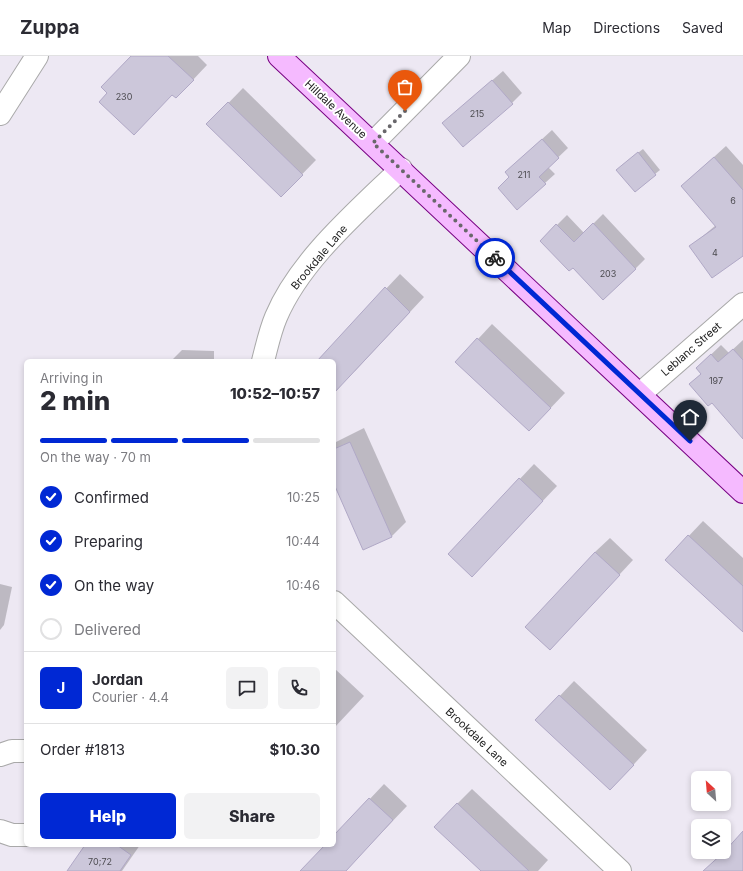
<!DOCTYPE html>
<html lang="en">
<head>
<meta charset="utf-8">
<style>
  :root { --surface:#fff; --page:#f2f2f3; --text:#2b2b33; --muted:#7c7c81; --line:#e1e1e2; --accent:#0028d4 }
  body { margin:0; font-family:Inter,sans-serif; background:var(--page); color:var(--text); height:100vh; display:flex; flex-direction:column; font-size:15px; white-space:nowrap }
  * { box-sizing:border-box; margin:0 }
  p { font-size:13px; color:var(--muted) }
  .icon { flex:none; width:22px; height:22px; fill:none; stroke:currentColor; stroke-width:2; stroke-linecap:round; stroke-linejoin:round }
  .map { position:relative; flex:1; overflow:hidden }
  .drawer { position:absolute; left:24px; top:303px; width:312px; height:488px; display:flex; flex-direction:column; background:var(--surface); border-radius:6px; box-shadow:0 2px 6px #0003 }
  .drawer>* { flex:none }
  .needle { width:26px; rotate:334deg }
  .fabs { position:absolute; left:691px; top:715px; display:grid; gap:8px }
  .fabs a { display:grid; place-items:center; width:40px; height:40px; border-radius:6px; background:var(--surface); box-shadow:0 2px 6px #0003; font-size:20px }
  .pin { position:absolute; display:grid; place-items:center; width:34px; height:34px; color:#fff; margin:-41px -17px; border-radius:50% 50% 50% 0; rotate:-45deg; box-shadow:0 0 4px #0007 }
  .pin .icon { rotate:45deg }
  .courier { position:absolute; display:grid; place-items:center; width:40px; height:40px; margin:-20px; border:3px solid #0028d4; border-radius:50%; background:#fff; color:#222; box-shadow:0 1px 5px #0007 }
  .summary em { font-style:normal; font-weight:800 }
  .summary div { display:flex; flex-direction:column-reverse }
  .summary { display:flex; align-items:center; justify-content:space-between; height:68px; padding:0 16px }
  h1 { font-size:26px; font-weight:800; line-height:30px }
  .bar { display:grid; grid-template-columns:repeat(4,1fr); gap:6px 4px; align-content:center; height:48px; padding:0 16px }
  .bar i { height:5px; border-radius:3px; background:var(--line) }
  .bar .selected { background:var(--accent) }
  .bar p { grid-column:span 4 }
  .line { display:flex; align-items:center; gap:10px; padding:0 16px; border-top:1px solid var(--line) }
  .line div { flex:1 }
  .round { display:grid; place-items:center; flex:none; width:42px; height:42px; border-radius:6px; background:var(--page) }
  ol { padding:0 16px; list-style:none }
  li { display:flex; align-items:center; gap:12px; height:44px }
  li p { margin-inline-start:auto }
  li .icon { padding:4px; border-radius:50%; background:var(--accent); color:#fff; stroke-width:4 }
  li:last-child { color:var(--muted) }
  li i { width:22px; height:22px; border:2px solid var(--line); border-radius:50% }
  .cta { display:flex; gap:8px; margin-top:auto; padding:8px 16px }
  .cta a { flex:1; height:46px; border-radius:6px; background:var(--accent); color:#fff; font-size:16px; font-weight:800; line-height:46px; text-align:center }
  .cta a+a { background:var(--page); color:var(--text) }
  header { display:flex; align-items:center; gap:24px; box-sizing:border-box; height:56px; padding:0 20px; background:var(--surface); border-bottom:1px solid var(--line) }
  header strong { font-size:19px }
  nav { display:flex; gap:22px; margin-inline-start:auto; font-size:14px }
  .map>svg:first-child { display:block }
</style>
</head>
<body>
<header>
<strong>Zuppa</strong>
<nav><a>Map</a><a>Directions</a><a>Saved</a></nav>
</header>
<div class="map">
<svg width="743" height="815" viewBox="0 0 743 815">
  <rect width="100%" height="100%" fill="#ede8f3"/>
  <g fill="#0003">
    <path d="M133,0H198L207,9L190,27L173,38L109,37Z"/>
    <path d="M503,15L522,37L512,47L443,67Z"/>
    <path d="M243,32L316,104L281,140L208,68Z"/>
    <path d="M552,74L568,92L548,111L555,118L545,127L506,116Z"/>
    <path d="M726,90L743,109V199L690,191L716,169L682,130Z"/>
    <path d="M643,93L660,114L655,118L622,109Z"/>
    <path d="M603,158L645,203L635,213L573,210L541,185L567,159L584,177Z"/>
    <path d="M400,218L424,241L355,315L334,323V305H318Z"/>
    <path d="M492,268L565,337L543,360L478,283Z"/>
    <path d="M743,284V382L712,345L690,328L702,317L697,312L721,289L729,297Z"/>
    <path d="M182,294L214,295V305H171Z"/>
    <path d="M364,372L406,466L392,480L334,426V387Z"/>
    <path d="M534,408L557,430L486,505L449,498Z"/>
    <path d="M703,465L743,502V569L666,504Z"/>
    <path d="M610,482L633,504L550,593L595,496Z"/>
    <path d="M0,528L12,531L4,569L0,574Z"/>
    <path d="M334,612L364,640L334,672Z"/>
    <path d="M574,625L647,694L624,719L537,664Z"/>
    <path d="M384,728L407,750L345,815H302L326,789H334V781Z"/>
    <path d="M472,733L548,804L538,815H483L457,748Z"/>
    <path d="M86,789H140L122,815H76Z"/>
  </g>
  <g fill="#ccc7da" stroke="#b0a8c6">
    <path d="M131,0H168L194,24L176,42L172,39L134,79L99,46L107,37L101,31Z"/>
    <path d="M492,24L513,48L463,91L442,67Z"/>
    <path d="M228,46L303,119L281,141L206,68Z"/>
    <path d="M542,83L559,102L539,121L546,128L517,154L498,132L509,121L505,116Z"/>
    <path d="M638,96L656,119L635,136L616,114Z"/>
    <path d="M714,101L743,134V200L712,222L689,190L716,171L681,130Z"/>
    <path d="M593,167L636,213L603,244L573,212L569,215L540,185L556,168L574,186Z"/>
    <path d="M385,231L410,256L334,337V305H317Z"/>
    <path d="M477,282L551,352L529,375L455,306Z"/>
    <path d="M733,293L743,304V383L712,347L708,350L689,328L701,318L696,312L711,298L718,306Z"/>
    <path d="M350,386L392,481L363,494L334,428V393Z"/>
    <path d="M519,422L543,445L472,521L448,498Z"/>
    <path d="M688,479L743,530V576L665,504Z"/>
    <path d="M595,496L620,519L550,594L525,571Z"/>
    <path d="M559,639L634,709L610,734L535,664Z"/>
    <path d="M369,742L393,764L346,815H300L325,789H334V779Z"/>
    <path d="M457,747L529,815H481L434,771Z"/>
    <path d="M743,775V815H703L724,796Z"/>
    <path d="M85,789H117L131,799L120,815H67Z"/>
  </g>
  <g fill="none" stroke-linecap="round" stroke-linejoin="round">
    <g stroke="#a9a9a9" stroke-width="24">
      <g id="street">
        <path d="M0,58L37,0"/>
        <path d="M373,87L459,0"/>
        <path d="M263,305C267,290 270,275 276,261C300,204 357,156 401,113"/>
        <path d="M640,338L743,248"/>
        <path d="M334,546L620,815"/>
        <path d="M0,699L12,695H26"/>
        <path d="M0,775L12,779H26"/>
      </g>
    </g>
    <g stroke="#770082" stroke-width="24">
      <path id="secondary" d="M279,0L743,436"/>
    </g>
    <use href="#street" stroke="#fff" stroke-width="22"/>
    <use href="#secondary" stroke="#f5baff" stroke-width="22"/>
  </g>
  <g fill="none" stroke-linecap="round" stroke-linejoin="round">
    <path stroke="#69676b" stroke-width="4" stroke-dasharray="0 7.2" d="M405,55L373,87L495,202"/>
    <path stroke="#0028d4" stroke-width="5" d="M495,202L690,385"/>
  </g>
  <g text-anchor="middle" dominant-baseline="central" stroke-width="4" stroke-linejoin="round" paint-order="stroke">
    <g font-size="9" fill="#4c4b50">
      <text x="124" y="40">230</text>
      <text x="477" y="57">215</text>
      <text x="524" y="118">211</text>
      <text x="733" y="144">6</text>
      <text x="715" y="196">4</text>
      <text x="608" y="217">203</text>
      <text x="716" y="324">197</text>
      <text x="100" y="805">70;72</text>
    </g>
    <g font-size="11" fill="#222" stroke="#fff">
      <text transform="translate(336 53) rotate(43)">Hilldale Avenue</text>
      <text transform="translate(319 201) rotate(-50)">Brookdale Lane</text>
      <text transform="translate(691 293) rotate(-41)">Leblanc Street</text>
      <text transform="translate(477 681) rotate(43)">Brookdale Lane</text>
    </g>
  </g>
</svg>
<div class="fabs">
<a><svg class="needle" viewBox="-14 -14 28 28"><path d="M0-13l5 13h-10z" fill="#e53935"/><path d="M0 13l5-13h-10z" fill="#7c7c81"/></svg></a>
<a><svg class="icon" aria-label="layers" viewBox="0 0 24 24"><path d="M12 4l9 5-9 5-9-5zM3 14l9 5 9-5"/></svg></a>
</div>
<div class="pin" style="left:405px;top:55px;background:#ea580c"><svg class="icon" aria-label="bag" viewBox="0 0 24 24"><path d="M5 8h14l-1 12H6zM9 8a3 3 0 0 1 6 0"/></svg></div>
<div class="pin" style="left:690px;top:385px;background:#1f2937"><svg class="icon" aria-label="home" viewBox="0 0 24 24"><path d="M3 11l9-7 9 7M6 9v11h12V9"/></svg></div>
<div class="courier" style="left:495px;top:202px"><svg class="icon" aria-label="bike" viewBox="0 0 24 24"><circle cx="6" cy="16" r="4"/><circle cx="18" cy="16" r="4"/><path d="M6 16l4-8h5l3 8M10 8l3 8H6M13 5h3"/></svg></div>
<section class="drawer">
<div class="summary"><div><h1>2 min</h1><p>Arriving in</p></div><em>10:52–10:57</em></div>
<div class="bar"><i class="selected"></i><i class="selected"></i><i class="selected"></i><i></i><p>On the way · 70 m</p></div>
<ol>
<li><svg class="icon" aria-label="check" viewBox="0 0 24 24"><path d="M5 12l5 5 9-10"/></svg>Confirmed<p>10:25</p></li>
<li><svg class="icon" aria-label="check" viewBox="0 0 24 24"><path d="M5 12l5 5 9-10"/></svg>Preparing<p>10:44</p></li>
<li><svg class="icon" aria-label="check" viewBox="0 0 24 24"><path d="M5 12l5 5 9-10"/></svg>On the way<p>10:46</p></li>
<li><i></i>Delivered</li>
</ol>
<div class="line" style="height:72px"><b class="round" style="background:var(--accent);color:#fff">J</b><div><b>Jordan</b><p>Courier · 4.4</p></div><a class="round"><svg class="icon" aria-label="chat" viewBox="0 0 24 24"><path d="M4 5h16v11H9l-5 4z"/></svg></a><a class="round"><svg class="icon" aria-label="phone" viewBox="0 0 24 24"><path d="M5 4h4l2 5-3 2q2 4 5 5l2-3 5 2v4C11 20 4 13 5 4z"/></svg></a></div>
<div class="line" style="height:52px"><div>Order #1813</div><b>$10.30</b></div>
<div class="cta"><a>Help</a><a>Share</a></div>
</section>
</div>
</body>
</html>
